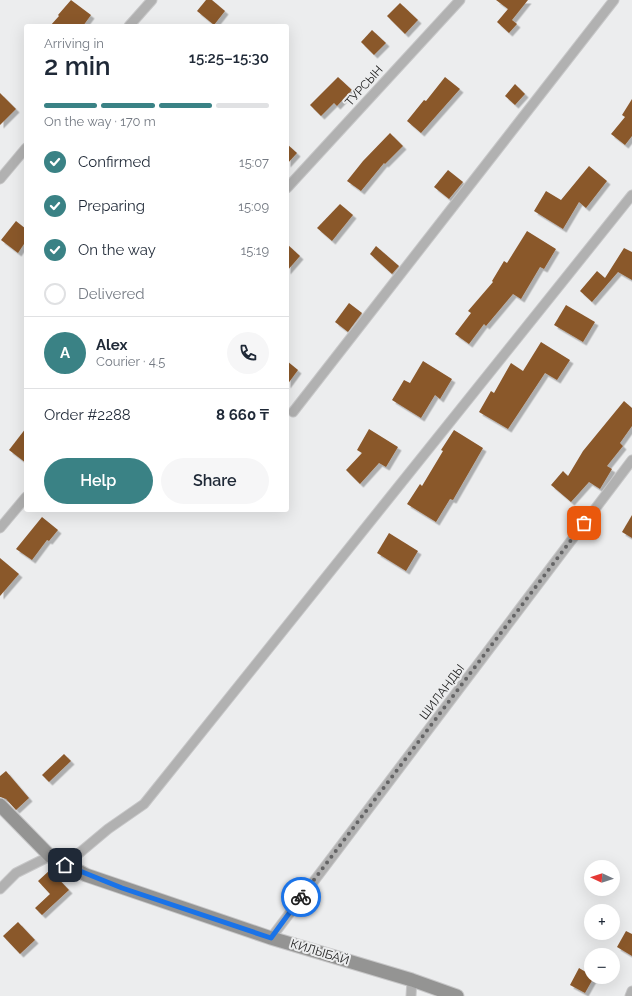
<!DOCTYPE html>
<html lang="en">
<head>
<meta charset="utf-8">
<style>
  :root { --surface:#fff; --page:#f6f6f7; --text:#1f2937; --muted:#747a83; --line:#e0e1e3; --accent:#3a8285 }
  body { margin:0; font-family:Raleway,sans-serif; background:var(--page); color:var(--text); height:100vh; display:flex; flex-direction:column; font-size:15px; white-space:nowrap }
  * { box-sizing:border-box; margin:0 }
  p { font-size:13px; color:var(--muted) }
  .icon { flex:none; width:22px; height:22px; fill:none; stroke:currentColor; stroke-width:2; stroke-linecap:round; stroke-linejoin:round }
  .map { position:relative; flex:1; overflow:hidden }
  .side { position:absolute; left:24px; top:24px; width:265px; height:488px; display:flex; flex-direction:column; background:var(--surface); border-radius:4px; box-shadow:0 4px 16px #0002 }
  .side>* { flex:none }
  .needle { width:26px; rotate:274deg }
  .tools { position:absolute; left:584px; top:860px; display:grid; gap:8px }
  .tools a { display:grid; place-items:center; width:36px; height:36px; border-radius:50%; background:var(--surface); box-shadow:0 4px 16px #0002; font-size:20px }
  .pin { position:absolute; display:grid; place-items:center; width:34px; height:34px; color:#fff; margin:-17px; border-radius:8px; box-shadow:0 2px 6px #0006 }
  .courier { position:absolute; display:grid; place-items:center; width:40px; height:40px; margin:-20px; border:3px solid #1a73e8; border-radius:50%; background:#fff; color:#222; box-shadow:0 1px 5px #0007 }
  .head em { font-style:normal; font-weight:600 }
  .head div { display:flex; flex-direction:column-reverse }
  .head { display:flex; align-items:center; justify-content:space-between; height:68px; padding:0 20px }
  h1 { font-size:26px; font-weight:600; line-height:30px }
  .bar { display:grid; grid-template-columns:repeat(4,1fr); gap:6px 4px; align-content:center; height:48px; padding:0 20px }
  .bar i { height:5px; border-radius:3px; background:var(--line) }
  .bar .active { background:var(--accent) }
  .bar p { grid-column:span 4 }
  .line { display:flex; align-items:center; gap:10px; padding:0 20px; border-top:1px solid var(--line) }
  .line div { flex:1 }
  .round { display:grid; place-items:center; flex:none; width:42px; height:42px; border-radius:21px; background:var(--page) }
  ol { padding:0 20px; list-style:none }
  li { display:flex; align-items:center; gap:12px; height:44px }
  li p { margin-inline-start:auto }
  li .icon { padding:4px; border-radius:50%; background:var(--accent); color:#fff; stroke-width:4 }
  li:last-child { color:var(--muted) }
  li i { width:22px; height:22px; border:2px solid var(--line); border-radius:50% }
  .cta { display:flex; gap:8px; margin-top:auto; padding:8px 20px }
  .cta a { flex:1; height:46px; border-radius:24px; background:var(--accent); color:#fff; font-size:16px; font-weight:600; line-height:46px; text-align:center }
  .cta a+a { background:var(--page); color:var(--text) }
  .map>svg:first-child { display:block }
</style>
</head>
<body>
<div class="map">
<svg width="632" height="996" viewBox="0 0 632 996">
  <defs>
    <filter id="shadow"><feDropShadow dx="3.5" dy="3.5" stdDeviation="0" flood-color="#0004"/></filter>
  </defs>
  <rect width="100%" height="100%" fill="#ecedee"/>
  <g fill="#8a582c" filter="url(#shadow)">
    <path d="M71,0L91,15L83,26H50L59,16L58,15Z"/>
    <path d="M206,0H212L225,11L214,25L197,11Z"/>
    <path d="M496,0H528L512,20L517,24L509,33L497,22L508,9Z"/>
    <path d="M400,3L418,20L405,34L387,16Z"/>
    <path d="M372,30L386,43L374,55L361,42Z"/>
    <path d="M338,77L352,90L337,106L334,103L321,116L310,105Z"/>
    <path d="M445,77L460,89L421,133L407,121L424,100L426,101Z"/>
    <path d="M515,84L525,94L515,105L505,96Z"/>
    <path d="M0,93L16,109L0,125Z"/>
    <path d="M632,99V136L625,145L611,134L625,117L622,115Z"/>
    <path d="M390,133L403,146L385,164L384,163L361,191L347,181L363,161Z"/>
    <path d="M287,144L297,153L287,164Z"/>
    <path d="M589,166L607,181L586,208L579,202L563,229L534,211L546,191L561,200Z"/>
    <path d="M448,170L463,182L449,199L434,187Z"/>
    <path d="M340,204L353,215L332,241L317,228Z"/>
    <path d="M16,221L26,229V241L18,253L1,240Z"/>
    <path d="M527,231L556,249L544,269L540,267L521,299L513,294L486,326L484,324L469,344L455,334L471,313L468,311L493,282L492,281L504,261L507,263Z"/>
    <path d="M287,244L300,256L287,271Z"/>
    <path d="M376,246L399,266L392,274L370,254Z"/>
    <path d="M624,248L632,252V280L618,272L592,302L580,291L597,271L605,278Z"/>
    <path d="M349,303L362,313L348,332L335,322Z"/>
    <path d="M566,305L595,322L583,342L554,325Z"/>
    <path d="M541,342L570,360L557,380L545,373L508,429L479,412L491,391L494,393L511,363L523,371Z"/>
    <path d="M287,361L298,370L287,385Z"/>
    <path d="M423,361L452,379L440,399L435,395L421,418L392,400L404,380L410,383Z"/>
    <path d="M624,401L632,408V426L620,443L623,446L607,466L612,469L600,489L589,482L571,502L551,485L563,471L568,476L583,451Z"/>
    <path d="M26,428V463L9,450Z"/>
    <path d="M369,429L398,447L386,467L379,463L360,484L346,470L362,453L357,450Z"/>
    <path d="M454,430L483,448L453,500L450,499L436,522L407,504L420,484L422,486L443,451L441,450Z"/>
    <path d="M632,515V538L622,532Z"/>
    <path d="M42,517L58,530L49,541L47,540L32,560L16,549Z"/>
    <path d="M389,533L418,551L406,571L377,553Z"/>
    <path d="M0,558L19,574L0,596Z"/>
    <path d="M64,754L71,761L49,782L42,775Z"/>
    <path d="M6,771L29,798L16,810L6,799L0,797V776Z"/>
    <path d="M50,870L69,890L42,915L35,908L50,894L38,881Z"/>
    <path d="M18,922L35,940L20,954L3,936Z"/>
    <path d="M626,931L632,934V956L617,947Z"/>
    <path d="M579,968L591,975V977H594L585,993L570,985Z"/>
  </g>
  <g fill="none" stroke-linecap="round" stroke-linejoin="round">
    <g stroke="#c7c7c8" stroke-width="11">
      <g id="street">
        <path d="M129,26L152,0"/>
        <path d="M0,179L26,148"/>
        <path d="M287,188L460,0"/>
        <path d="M293,412L614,0"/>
        <path d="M0,528L26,497"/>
        <path d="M65,865L108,829L144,804L632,195"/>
        <path d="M0,889L16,873L50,856"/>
        <path d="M271,938L632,460"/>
        <path d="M411,996L412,980"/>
        <path d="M630,996L632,991"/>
      </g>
    </g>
    <g stroke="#c7c7c8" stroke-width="15">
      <path id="secondary" d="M0,805L50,856L86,875L271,938L412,980L457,996"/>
    </g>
    <use href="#street" stroke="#b1b1b1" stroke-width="9"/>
    <use href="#secondary" stroke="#949493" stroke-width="13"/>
  </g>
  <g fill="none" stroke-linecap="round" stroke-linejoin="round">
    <path stroke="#656566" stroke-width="4" stroke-dasharray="0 7.2" d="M301,897L584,523"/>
    <path stroke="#1a73e8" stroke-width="5" d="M65,865L122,888L271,938L301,897"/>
  </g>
  <g text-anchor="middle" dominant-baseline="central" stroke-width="4" stroke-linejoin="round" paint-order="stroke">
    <g font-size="12" fill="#1c1c1c" stroke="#ecedee">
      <text transform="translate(364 86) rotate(-48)">ТУРСЫН</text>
      <text transform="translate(442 692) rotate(-53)">ШИЛАНДЫ</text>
      <text transform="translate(320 952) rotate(17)">КИЛЫБАЙ</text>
    </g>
  </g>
</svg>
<div class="tools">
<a><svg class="needle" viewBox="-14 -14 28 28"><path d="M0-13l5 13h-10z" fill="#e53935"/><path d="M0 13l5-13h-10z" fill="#747a83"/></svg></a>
<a>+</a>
<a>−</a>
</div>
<div class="pin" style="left:584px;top:523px;background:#ea580c"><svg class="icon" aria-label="bag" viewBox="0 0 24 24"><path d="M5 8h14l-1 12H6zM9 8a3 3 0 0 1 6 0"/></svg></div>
<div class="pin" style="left:65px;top:865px;background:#1f2937"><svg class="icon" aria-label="home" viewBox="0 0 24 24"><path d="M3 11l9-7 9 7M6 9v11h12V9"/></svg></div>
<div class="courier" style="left:301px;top:897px"><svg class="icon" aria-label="bike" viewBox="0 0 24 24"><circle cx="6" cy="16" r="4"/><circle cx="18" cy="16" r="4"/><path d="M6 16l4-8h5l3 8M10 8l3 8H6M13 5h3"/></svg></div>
<section class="side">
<div class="head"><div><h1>2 min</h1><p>Arriving in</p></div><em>15:25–15:30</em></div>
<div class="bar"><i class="active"></i><i class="active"></i><i class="active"></i><i></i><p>On the way · 170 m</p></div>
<ol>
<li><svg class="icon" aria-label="check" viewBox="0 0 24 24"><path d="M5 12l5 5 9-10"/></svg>Confirmed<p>15:07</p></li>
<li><svg class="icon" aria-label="check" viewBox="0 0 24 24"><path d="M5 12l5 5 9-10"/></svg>Preparing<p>15:09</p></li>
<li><svg class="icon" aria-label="check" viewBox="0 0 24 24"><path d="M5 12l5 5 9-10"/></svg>On the way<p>15:19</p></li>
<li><i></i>Delivered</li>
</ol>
<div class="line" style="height:72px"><b class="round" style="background:var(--accent);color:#fff">A</b><div><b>Alex</b><p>Courier · 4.5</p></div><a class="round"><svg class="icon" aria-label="phone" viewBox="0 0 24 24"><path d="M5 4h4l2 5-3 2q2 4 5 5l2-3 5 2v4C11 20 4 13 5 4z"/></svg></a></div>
<div class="line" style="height:52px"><div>Order #2288</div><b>8 660 ₸</b></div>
<div class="cta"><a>Help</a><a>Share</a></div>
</section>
</div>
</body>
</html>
